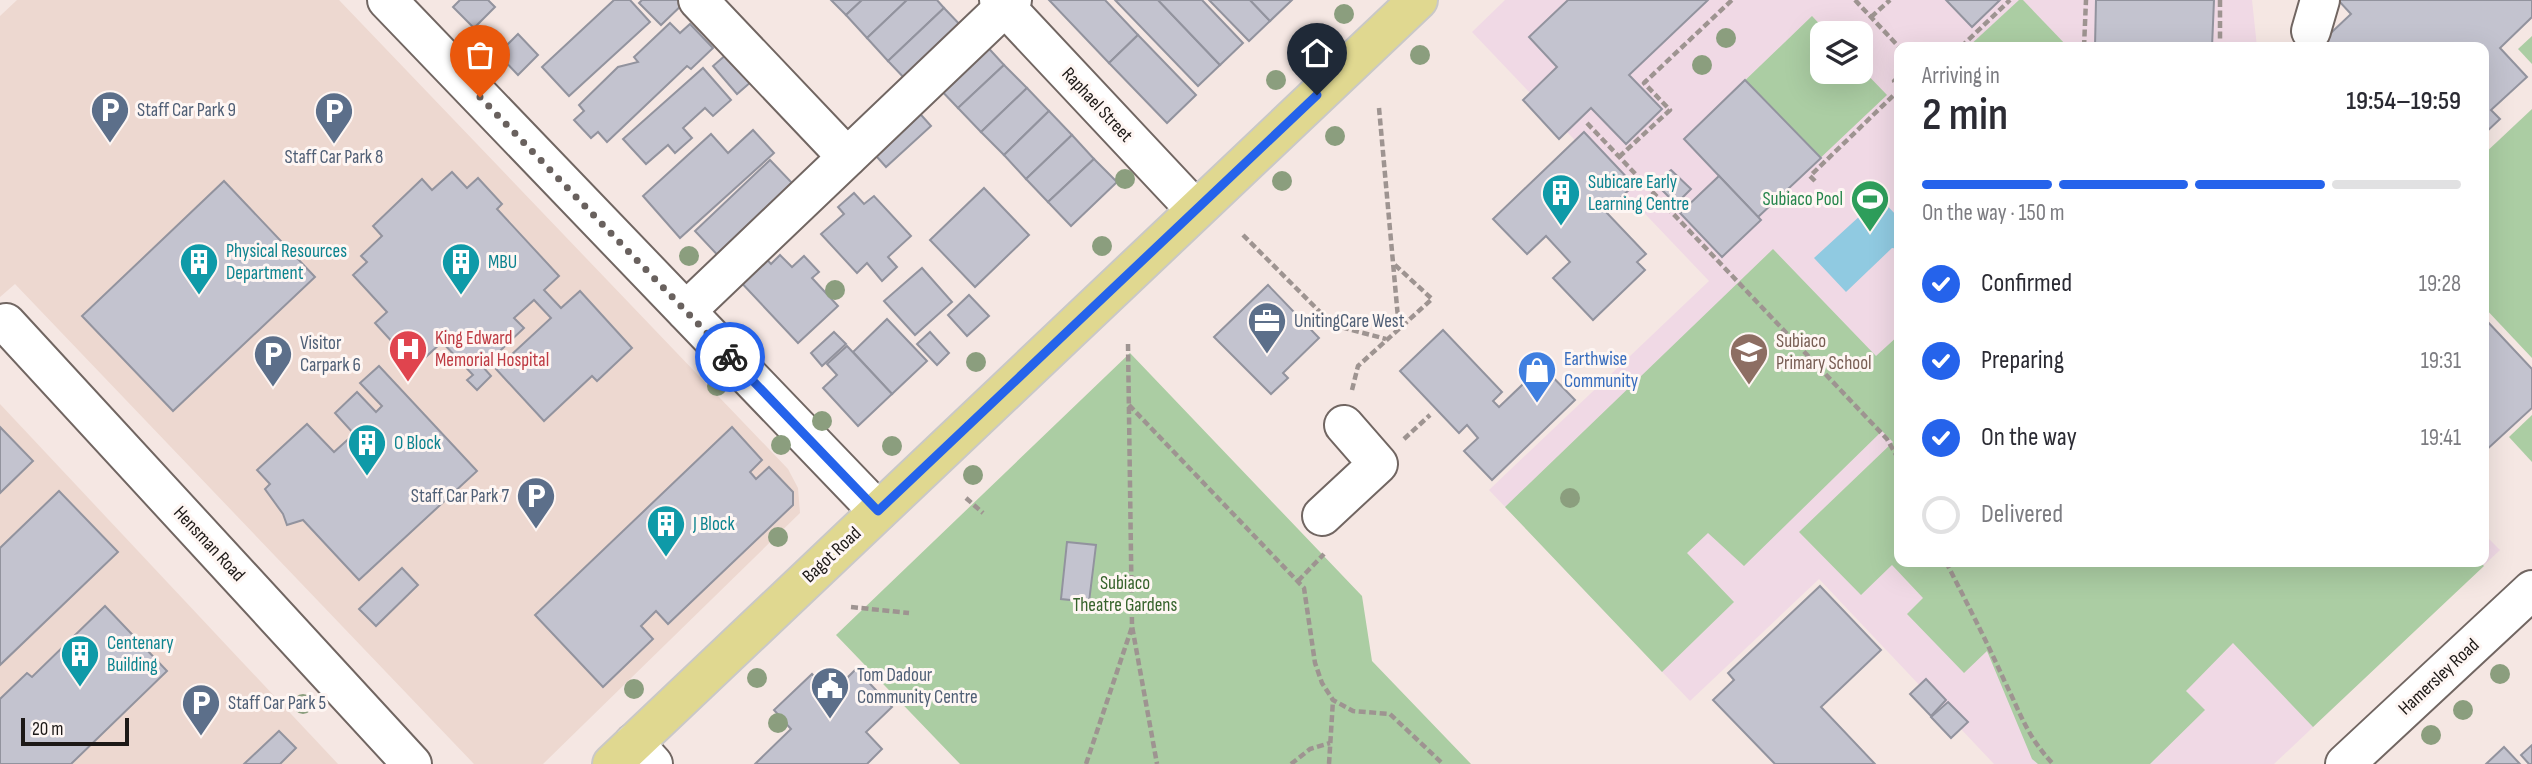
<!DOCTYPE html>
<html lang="en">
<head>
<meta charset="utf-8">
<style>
  :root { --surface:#fff; --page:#f7f7f7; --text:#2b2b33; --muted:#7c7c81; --line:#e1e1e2; --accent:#2563eb }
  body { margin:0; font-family:"Sofia Sans Condensed",sans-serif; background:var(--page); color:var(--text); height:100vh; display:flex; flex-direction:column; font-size:26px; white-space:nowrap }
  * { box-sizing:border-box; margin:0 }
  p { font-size:23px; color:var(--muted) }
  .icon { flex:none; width:38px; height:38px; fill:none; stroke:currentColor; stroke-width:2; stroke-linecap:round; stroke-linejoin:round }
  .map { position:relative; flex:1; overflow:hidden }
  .panel { position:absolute; left:1894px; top:42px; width:595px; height:525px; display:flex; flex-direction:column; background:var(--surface); border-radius:14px; box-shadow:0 7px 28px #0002 }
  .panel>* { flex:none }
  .fabs { position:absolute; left:1810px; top:21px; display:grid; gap:14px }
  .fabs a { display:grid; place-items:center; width:63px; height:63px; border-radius:14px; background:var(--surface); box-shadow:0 7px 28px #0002; font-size:35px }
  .scale { position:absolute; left:21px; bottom:18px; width:108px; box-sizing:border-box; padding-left:7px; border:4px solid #1d1917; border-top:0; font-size:19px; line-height:24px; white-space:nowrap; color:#1d1917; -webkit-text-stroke:5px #fef6f3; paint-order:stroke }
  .pin { position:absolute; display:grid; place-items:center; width:60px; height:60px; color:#fff; margin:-72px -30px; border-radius:50% 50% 50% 0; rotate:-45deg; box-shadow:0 0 7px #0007 }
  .pin .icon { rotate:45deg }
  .courier { position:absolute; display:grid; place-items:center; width:70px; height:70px; margin:-35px; border:5px solid #2563eb; border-radius:50%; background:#fff; color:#222; box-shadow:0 2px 9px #0007 }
  .summary em { font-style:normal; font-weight:600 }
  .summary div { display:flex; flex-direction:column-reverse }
  .summary { display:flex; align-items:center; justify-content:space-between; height:119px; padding:0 28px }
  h1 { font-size:46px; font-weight:600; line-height:52px }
  .bar { display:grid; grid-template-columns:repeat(4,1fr); gap:10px 7px; align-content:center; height:84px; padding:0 28px }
  .bar i { height:9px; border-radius:5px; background:var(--line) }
  .bar .current { background:var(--accent) }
  .bar p { grid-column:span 4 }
  ol { padding:0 28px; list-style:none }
  li { display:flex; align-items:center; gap:21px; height:77px }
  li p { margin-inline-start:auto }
  li .icon { padding:7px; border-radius:50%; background:var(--accent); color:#fff; stroke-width:4 }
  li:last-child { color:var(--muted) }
  li i { width:38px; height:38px; border:4px solid var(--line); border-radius:50% }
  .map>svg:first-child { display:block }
</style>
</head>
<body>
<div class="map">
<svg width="2532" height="764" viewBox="0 0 2532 764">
  <rect width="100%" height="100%" fill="#f5e7e3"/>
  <g fill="#edd8d0">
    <path d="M17,0H339L788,469L798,488L800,513L543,764H474L15,284L0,297V16Z"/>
    <path d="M0,404L338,764H0Z"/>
  </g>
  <path fill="#f0d9e5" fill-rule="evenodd" d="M1505,0H2252L2257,47H1899V562H2483V533L2500,550L2274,764H1994L1819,579L1690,701L1489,490L1709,281L1472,32ZM1822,33H1860V72H1822Z"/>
  <g fill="#abcda3">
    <path d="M2019,0H2023L2068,47H1968Z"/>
    <path d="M1812,16L1828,33H1822V72H1860V67L1887,95L1758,217L1684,139Z"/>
    <path d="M2532,36V64L2518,49Z"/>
    <path d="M2532,109V358L2483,306V155Z"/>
    <path d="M1773,249L1876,356L1899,335V562H2480L2484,566L2313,727L2233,643L2186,691L2205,710L2150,764H2038L2032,759L1987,651L1964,673L1907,614L1923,598L1892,565L1861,595L1799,532L1893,442L1882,431L1744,566L1708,533L1687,553L1734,602L1662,672L1505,507Z"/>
    <path d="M1130,353L1362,596L1372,661L1471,764H960L836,635Z"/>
    <path d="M2532,415V462L2509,437Z"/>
  </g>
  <path fill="#90cae1" d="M1872,190L1899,218V249L1892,248L1846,292L1814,258L1862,214L1861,202Z"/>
  <g fill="#c3c3cf" stroke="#92939e" stroke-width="2">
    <path d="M460,0H488L495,7L474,28L453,7Z"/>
    <path d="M614,0H630L650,22L569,96L542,67Z"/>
    <path d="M642,0H687L661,25L639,3Z"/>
    <path d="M831,0H862L846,15Z"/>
    <path d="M862,0H907L867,38L846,15Z"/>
    <path d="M907,0H937L944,8L888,61L867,38Z"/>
    <path d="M1049,0H1105L1138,35L1109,63Z"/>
    <path d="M1115,0H1158L1220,65L1198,86Z"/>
    <path d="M1158,0H1202L1243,43L1220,65Z"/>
    <path d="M1209,0H1250L1270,21L1249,41Z"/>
    <path d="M1250,0H1292L1270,21Z"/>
    <path d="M1568,0H1708L1629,75L1662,109L1626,144L1591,108L1559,139L1523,100L1557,67L1529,37Z"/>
    <path d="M1946,0H2000L1972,27Z"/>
    <path d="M2096,0H2214L2212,47H2095Z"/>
    <path d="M2338,0H2532V17L2500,48L2527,77L2491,110L2500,119L2483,135V47H2316L2351,14Z"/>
    <path d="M944,8L965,30L909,83L888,61Z"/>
    <path d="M670,23L680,33L690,24L713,48L691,69L687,66L607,142L598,132L591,138L574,120L584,111L579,105L618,67L638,62L634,57Z"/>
    <path d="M518,34L538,55L518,75L498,54Z"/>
    <path d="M1138,35L1196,95L1167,123L1109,63Z"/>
    <path d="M982,41L1004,65L958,108L936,85Z"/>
    <path d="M735,47L759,75L737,94L713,66Z"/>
    <path d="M1004,65L1027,88L981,132L958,108Z"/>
    <path d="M703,68L731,100L713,116L705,108L683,128L692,138L675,153L668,145L646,164L623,139Z"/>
    <path d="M1745,80L1821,158L1758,217L1684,139Z"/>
    <path d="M1027,88L1049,111L1004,155L981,132Z"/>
    <path d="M914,107L931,126L886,167L869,148Z"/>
    <path d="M1049,111L1072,135L1026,179L1004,155Z"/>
    <path d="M753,130L774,153L680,238L643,196L711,134L728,153Z"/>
    <path d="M1584,132L1634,185L1606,212L1646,254L1637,262L1645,270L1593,320L1553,278L1570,262L1546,236L1527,254L1493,219Z"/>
    <path d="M1072,135L1094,159L1048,202L1026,179Z"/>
    <path d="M1094,159L1117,182L1071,226L1048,202Z"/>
    <path d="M770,160L793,184L725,263L695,231Z"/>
    <path d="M1671,170L1691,189L1676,204L1656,184Z"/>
    <path d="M452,172L467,188L478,178L502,204L497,209L559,276L544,290L561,308L580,291L632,348L597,381L592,376L544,421L496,369L551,318L534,300L514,318L524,328L483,367L491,376L477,390L467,380L473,375L442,342L415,367L375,323L387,312L353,275L367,262L361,256L382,236L373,226L422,179L432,190Z"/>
    <path d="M1719,176L1761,220L1722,257L1680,213Z"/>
    <path d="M224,181L315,277L173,411L82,316Z"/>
    <path d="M984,188L1029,235L975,287L930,240Z"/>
    <path d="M854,193L864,204L874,196L911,236L888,257L897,267L882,281L867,263L857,273L821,234L844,214L838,207Z"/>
    <path d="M761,253L771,264L780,255L792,267L804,256L819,272L812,278L838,306L798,343L736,277Z"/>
    <path d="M922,268L952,302L915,335L884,301Z"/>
    <path d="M1268,285L1319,338L1283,373L1288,378L1271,394L1214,337Z"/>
    <path d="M969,295L989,316L967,336L948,315Z"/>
    <path d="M887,319L927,361L892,394L853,352Z"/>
    <path d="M2486,320L2532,369V408L2483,453V323Z"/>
    <path d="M1443,330L1502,392L1493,401L1499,407L1542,366L1575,400L1492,480L1464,451L1478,438L1467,425L1459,433L1400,371Z"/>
    <path d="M834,332L846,344L822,366L811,353Z"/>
    <path d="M930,332L949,353L937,365L917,344Z"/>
    <path d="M847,346L892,394L858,426L823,388L837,375L827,364Z"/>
    <path d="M379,366L477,471L359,580L303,520L287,525L283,514L265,489L270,484L257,470L307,424L334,452L354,434L335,413L357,392L376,412L382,406L360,383Z"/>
    <path d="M0,427L33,461L0,493Z"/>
    <path d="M732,427L762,460L750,472L756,479L769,467L793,492V505L668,624L656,611L641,626L653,639L603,687L535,615Z"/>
    <path d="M59,491L118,552L0,665V548Z"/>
    <path d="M1067,542L1096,545L1089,602L1061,599Z"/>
    <path d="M402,568L418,585L376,626L359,609Z"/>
    <path d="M1820,586L1881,650L1821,707L1875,764H1775L1713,700L1734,680L1728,673Z"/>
    <path d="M105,606L167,671L71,764H0V699L27,673L32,677Z"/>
    <path d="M856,669L892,707L866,732L882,749L867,764H755L791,729L774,710L812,674L831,694Z"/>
    <path d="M1926,679L1946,700L1931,716L1910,694Z"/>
    <path d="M1948,702L1968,722L1951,738L1931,717Z"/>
    <path d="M279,731L296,748L280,764H244Z"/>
    <path d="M2532,745V764H2529L2521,755Z"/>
    <path d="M2504,747L2520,764H2486Z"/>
  </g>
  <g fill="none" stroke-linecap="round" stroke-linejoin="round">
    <g stroke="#716662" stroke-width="42">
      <g id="minor">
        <path d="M387,0L878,511"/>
        <path d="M698,0L847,157"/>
        <path d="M999,0L1195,209"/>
        <path d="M2311,31L2320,0"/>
        <path d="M686,311L1012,0"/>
        <path d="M6,323L412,764"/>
        <path d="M1322,516L1378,464L1344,425"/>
        <path d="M634,743L653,764"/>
        <path d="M2345,764L2532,590"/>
      </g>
    </g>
    <g stroke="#c9c8c7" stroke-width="42">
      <path id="major" d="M612,764L1418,0"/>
    </g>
    <g stroke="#9e9491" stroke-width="4.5" stroke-dasharray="7 3.5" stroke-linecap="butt">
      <path d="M1855,0L1899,47"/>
      <path d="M2220,0V47"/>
      <path d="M1871,17L1890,0"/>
      <path d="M1961,47L2010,0"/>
      <path d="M2084,47L2086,0"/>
      <path d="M1899,77L1894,81L1899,87"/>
      <path d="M1379,108L1399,329"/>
      <path d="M1587,123L1887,439L1899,460"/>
      <path d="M1619,157L1670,110L1644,83L1732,0"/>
      <path d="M1815,181L1810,176L1899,90"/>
      <path d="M1243,235L1333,325L1386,339"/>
      <path d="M1128,344L1132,626L1157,764"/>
      <path d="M1352,390L1358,366L1432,299L1394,264"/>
      <path d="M1129,405L1304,588L1315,663L1322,683L1333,700L1353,711L1390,714L1443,764"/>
      <path d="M1404,439L1430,415"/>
      <path d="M966,498L983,513"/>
      <path d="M1946,562C1966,601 1986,640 2004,680C2021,714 2026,735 2053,764"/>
      <path d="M1298,581L1324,554"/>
      <path d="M851,607L909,613"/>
      <path d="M1086,764L1132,627"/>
      <path d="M1291,764L1310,749L1330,743"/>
      <path d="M1329,764L1333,700"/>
    </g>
    <use href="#minor" stroke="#fff" stroke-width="38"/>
    <use href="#major" stroke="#e0d890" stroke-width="38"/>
  </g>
  <g fill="#8b9e7e">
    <circle cx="1344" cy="14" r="10"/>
    <circle cx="1726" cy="38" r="10"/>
    <circle cx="1420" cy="55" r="10"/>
    <circle cx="1702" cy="65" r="10"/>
    <circle cx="1276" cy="80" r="10"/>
    <circle cx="1335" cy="136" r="10"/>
    <circle cx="1125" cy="179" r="10"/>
    <circle cx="1282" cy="181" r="10"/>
    <circle cx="1102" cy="246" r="10"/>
    <circle cx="689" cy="256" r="10"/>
    <circle cx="835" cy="290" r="10"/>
    <circle cx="976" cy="362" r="10"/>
    <circle cx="717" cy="386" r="10"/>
    <circle cx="822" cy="421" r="10"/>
    <circle cx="781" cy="445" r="10"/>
    <circle cx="892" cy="446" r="10"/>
    <circle cx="973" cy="475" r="10"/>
    <circle cx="1570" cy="498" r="10"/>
    <circle cx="778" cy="537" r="10"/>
    <circle cx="2500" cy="674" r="10"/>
    <circle cx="757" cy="678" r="10"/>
    <circle cx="634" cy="689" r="10"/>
    <circle cx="303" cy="704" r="10"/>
    <circle cx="2463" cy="710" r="10"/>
    <circle cx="778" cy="723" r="10"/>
    <circle cx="2431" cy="735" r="10"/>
  </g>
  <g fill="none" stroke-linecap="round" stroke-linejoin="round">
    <path stroke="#69615e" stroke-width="7" stroke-dasharray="0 12.6" d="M480,97L730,357"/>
    <path stroke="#2563eb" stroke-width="9" d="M730,357L878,511L1317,95"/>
  </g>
  <defs>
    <g id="parking-pin" transform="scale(2.0125)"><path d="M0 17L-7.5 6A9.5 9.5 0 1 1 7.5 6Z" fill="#5c6f8a" stroke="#fef6f3"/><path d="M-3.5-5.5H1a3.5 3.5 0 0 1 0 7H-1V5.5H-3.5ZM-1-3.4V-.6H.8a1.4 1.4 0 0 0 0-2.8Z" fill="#fff"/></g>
    <g id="building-pin" transform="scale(2.0125)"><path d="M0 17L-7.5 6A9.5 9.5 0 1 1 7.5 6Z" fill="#0f9aa8" stroke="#fef6f3"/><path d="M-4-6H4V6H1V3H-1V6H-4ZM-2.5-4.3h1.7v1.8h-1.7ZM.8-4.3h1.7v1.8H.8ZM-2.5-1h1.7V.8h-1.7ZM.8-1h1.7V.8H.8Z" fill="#fff"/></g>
    <g id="stadium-pin" transform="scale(2.0125)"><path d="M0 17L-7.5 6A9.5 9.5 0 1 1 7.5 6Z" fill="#2e9e5b" stroke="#fef6f3"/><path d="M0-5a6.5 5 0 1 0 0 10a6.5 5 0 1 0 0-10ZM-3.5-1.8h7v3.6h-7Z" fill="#fff"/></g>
    <g id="office-pin" transform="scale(2.0125)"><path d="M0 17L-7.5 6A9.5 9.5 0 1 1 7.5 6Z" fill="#5c6f8a" stroke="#fef6f3"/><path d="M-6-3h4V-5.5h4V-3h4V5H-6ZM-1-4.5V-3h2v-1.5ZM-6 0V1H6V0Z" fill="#fff"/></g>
    <g id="hospital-pin" transform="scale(2.0125)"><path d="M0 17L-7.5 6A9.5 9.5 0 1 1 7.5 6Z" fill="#e0444e" stroke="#fef6f3"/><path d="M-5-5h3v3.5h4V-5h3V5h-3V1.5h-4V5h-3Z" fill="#fff"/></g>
    <g id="school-pin" transform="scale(2.0125)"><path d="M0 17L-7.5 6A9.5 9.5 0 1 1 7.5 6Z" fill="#8d6e63" stroke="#fef6f3"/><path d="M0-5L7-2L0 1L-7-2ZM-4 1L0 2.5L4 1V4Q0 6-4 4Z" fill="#fff"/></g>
    <g id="shop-pin" transform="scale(2.0125)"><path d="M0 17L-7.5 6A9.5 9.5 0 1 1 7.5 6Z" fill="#3f7fe0" stroke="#fef6f3"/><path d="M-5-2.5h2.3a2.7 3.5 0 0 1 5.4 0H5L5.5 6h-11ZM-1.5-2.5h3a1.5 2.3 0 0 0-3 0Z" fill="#fff"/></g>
    <g id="civic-pin" transform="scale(2.0125)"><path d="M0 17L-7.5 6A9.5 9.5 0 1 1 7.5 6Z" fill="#5c6f8a" stroke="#fef6f3"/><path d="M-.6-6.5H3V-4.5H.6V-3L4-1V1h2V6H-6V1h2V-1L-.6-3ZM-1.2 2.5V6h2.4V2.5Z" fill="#fff"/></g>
  </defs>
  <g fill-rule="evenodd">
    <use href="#parking-pin" x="110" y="110"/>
    <use href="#parking-pin" x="334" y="111"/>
    <use href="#building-pin" x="1561" y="193"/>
    <use href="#stadium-pin" x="1870" y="199"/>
    <use href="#building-pin" x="199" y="262"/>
    <use href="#building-pin" x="461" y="262"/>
    <use href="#office-pin" x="1267" y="321"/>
    <use href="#hospital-pin" x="408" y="349"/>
    <use href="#school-pin" x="1749" y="352"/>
    <use href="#parking-pin" x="273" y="354"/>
    <use href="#shop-pin" x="1537" y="370"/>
    <use href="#building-pin" x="367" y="443"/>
    <use href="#parking-pin" x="536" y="496"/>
    <use href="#building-pin" x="666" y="524"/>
    <use href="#building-pin" x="80" y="654"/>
    <use href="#civic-pin" x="830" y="686"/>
    <use href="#parking-pin" x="201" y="703"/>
  </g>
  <g text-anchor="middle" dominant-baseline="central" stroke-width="6" stroke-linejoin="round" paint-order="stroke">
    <g font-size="19" fill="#1d1917" stroke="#fef6f3">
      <text transform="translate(1097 105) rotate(47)">Raphael Street</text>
      <text transform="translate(209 544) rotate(47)">Hensman Road</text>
      <text transform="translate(832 555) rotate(-43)">Bagot Road</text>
      <text transform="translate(2439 677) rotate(-43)">Hamersley Road</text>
    </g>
    <g font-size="19" fill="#4e5e75" stroke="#fef6f3" text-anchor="start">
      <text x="137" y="110">Staff Car Park 9</text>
      <text x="334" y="157" text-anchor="middle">Staff Car Park 8</text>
      <text x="1294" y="321">UnitingCare West</text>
      <text x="300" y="343">Visitor<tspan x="300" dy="22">Carpark 6</tspan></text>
      <text x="509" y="496" text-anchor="end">Staff Car Park 7</text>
      <text x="857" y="675">Tom Dadour<tspan x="857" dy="22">Community Centre</tspan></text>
      <text x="228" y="703">Staff Car Park 5</text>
    </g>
    <g font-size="19" fill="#0d838f" stroke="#fef6f3" text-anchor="start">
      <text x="1588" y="182">Subicare Early<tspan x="1588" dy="22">Learning Centre</tspan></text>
      <text x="226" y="251">Physical Resources<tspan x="226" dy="22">Department</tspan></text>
      <text x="488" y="262">MBU</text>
      <text x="394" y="443">O Block</text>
      <text x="693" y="524">J Block</text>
      <text x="107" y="643">Centenary<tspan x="107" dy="22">Building</tspan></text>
    </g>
    <g font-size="19" fill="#27864d" stroke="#fef6f3" text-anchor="end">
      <text x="1843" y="199">Subiaco Pool</text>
    </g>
    <g font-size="19" fill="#be3a42" stroke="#fef6f3" text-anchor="start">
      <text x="435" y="338">King Edward<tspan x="435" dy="22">Memorial Hospital</tspan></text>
    </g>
    <g font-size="19" fill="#785e54" stroke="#fef6f3" text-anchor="start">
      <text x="1776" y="341">Subiaco<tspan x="1776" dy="22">Primary School</tspan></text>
    </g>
    <g font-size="19" fill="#366cbe" stroke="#fef6f3" text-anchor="start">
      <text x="1564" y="359">Earthwise<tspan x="1564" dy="22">Community</tspan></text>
    </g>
    <g font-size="19" fill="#35622b" stroke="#fef6f3">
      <text x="1125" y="583">Subiaco<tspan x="1125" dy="22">Theatre Gardens</tspan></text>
    </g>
  </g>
</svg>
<div class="fabs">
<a><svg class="icon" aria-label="layers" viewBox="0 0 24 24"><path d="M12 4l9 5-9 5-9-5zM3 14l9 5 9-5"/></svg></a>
</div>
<div class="scale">20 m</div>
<div class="pin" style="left:480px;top:97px;background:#ea580c"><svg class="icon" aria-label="bag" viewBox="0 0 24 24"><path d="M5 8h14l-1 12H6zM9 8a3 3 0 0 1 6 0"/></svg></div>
<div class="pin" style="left:1317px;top:95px;background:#1f2937"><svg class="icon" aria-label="home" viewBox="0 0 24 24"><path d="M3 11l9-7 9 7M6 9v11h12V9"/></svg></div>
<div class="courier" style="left:730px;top:357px"><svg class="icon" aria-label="bike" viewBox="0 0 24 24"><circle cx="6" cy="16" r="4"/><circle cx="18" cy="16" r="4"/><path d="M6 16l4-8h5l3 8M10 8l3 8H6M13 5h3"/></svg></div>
<section class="panel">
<div class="summary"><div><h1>2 min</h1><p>Arriving in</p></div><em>19:54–19:59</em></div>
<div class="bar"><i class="current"></i><i class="current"></i><i class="current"></i><i></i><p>On the way · 150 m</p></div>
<ol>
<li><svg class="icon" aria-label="check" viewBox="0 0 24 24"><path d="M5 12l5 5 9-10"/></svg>Confirmed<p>19:28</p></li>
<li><svg class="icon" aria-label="check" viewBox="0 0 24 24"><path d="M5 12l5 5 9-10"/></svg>Preparing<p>19:31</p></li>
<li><svg class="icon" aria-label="check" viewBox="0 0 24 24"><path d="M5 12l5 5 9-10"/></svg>On the way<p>19:41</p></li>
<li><i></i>Delivered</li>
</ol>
</section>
</div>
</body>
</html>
